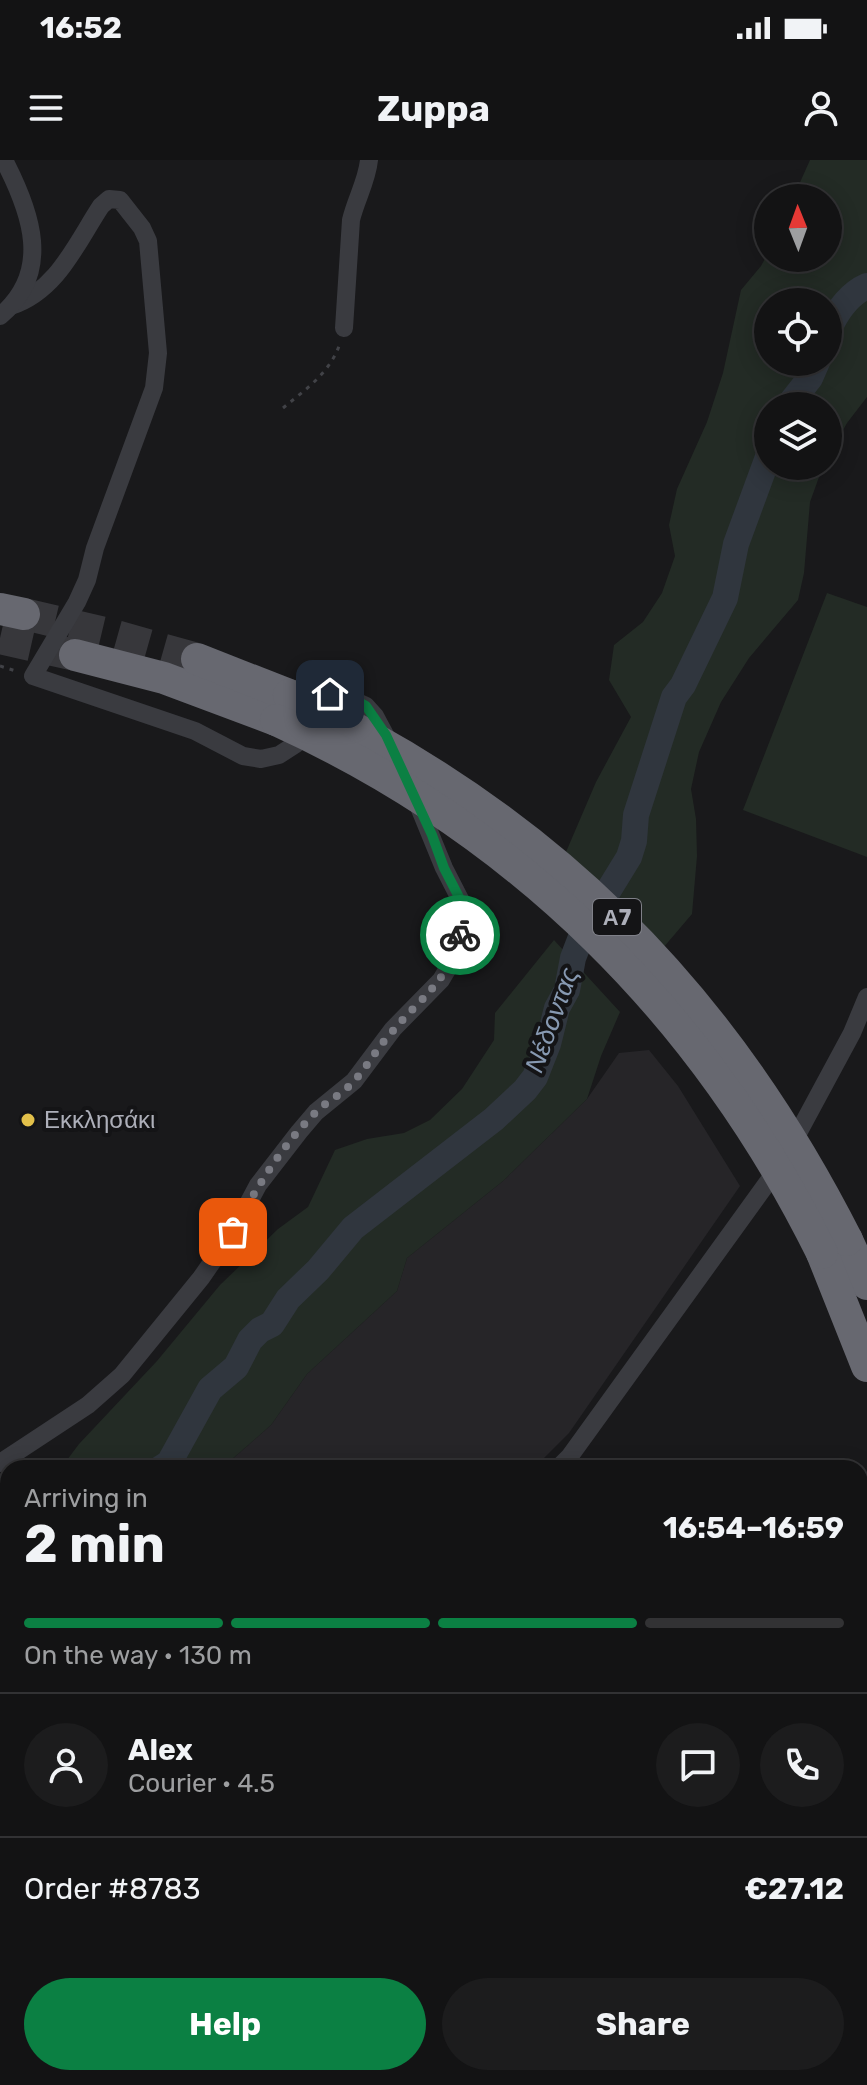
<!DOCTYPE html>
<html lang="en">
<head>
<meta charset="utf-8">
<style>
  :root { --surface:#131314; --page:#1c1c1d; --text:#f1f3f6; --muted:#9d9ea0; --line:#323234; --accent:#0b8043 }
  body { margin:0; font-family:Rubik,sans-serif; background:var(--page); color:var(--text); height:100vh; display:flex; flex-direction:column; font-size:30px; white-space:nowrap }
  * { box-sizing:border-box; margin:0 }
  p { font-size:26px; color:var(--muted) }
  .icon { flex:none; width:44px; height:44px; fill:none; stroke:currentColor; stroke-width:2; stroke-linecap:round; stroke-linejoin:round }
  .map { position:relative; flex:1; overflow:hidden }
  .drawer { position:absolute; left:0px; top:1300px; width:868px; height:626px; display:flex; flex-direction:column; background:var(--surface); border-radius:24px 24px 0 0; box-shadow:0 4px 20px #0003,0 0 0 2px var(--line) }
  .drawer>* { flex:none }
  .needle { width:52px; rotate:359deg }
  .fabs { position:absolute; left:754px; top:24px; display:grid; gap:16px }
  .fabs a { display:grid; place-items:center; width:88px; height:88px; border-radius:50%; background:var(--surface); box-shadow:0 4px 20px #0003,0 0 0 2px var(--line); font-size:40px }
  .pin { position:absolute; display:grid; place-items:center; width:68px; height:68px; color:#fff; margin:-34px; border-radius:16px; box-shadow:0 4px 12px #0006 }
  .courier { position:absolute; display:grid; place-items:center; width:80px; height:80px; margin:-40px; border:6px solid #0b8043; border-radius:50%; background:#fff; color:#222; box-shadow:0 2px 10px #0007 }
  .headline em { font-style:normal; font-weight:700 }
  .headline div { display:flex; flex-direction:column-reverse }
  .headline { display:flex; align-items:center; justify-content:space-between; height:136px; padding:0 24px }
  h1 { font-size:52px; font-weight:700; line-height:60px }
  .bar { display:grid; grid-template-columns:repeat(4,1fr); gap:12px 8px; align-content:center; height:96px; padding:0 24px }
  .bar i { height:10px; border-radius:6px; background:var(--line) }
  .bar .selected { background:var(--accent) }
  .bar p { grid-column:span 4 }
  .line { display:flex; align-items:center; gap:20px; padding:0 24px; border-top:2px solid var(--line) }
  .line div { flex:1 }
  .round { display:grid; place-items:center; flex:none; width:84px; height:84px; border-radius:42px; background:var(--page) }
  .cta { display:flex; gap:16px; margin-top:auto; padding:16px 24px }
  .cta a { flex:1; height:92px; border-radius:48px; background:var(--accent); color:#fff; font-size:32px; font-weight:700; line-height:92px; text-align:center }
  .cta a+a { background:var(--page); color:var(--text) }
  .status { display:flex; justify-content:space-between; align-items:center; height:56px; padding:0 40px; background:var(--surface); direction:ltr }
  .status svg { height:22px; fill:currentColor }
  header { display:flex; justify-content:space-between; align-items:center; height:104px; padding:0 24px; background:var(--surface); font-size:36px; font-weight:700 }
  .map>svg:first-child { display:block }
</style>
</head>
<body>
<div class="status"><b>16:52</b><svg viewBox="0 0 49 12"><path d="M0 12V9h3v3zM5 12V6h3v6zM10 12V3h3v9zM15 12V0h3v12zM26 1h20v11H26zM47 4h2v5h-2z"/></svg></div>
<header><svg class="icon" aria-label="menu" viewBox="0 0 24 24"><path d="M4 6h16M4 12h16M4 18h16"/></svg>Zuppa<svg class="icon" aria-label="person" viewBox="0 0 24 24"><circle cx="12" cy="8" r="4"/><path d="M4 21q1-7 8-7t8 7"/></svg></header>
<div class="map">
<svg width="867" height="1925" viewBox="0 0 867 1925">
  <rect width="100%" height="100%" fill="#19191b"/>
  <path fill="#262528" d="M649,890L678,926L740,1026L569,1273L534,1308H222L271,1265L307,1214L397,1131L407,1098L503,1021L587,939L619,893Z"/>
  <g fill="#232b25" fill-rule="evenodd">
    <path d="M810,0H867V237L847,263L828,297V246H768V306H823L810,342L804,413L798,440L749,498L721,542L699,592L691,629L696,659L697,696L692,754L663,788L566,692L596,622L631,557L609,520L614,485L643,462L662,433L675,396L669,365L677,329L707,262L723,213L741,130L761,106L768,93V98H828V38H793ZM768,142H828V202H768Z"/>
    <path d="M827,433L867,447V697L743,650Z"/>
    <path d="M554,780L620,852L601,896L587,939L503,1021L407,1098L397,1131L307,1214L271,1265L222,1308H61L79,1284L157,1201L220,1125L278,1069L308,1047L335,990L367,979L404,973L430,960L462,929L494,880L495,853Z"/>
    <path d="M8,1331V1517L0,1524V1335Z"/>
  </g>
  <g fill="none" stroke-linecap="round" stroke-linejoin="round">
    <g stroke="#30363e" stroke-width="26">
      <path d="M828,171C836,153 849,134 867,126"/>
      <path d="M788,246L810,218L817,202"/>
      <path d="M161,1308L169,1303L210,1229L236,1207L250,1180L260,1170L272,1164L288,1139L318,1110L353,1068L494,959L525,930L535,917L548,884L557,848L567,830L573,798L583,772L629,697L634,681L636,655L674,537L683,525L725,438L736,384L768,297"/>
      <path d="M0,1446L8,1437"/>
    </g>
    <g stroke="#37373b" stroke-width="32" stroke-dasharray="32 16" stroke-linecap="butt">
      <path d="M24,454L105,473L197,499"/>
      <path d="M0,478L75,495"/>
    </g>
    <g stroke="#414247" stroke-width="3" stroke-dasharray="4 6" stroke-linecap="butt">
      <path d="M283,248C305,230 331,212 340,183"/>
      <path d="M0,506L19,512"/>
    </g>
    <g stroke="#3a3b40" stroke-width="18">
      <path d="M11,146C57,131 76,84 101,46L109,39L120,40L142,68L148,81L158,193L154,228L95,388L87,420L77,442L33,516L195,571L243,596L261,599L279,595L296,584L320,539L330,534L342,535L366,546L375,556L391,586"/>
      <path d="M0,156C53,112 31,52 4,0"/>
      <path d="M344,168L351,60C356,39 367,21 369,0"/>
      <path d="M0,1303L88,1245L122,1215L201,1118L233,1072L258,1025L299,972L316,952L354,921L393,869L441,820L454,798L464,759L463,745L444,708L417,642"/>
      <path d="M558,1308L570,1296L783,1001L852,873L867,837"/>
      <path d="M860,1483L867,1502"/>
      <path d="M0,1637L8,1633"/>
      <path d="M0,1826H8"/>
    </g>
    <g stroke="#676870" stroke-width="32">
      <path d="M0,449L24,454"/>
      <path d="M75,495L164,518L276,560"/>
      <path d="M197,499L289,535"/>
      <path d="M847,1080L867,1124"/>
      <path d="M822,1093L867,1206"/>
    </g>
    <g stroke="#676870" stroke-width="32">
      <path d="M289,535C544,655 720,829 847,1080"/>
      <path d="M276,560C520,671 704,854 822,1093"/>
    </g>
  </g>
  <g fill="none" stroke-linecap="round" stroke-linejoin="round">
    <path stroke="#797a82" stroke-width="8" stroke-dasharray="0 14.4" d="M233,1072C254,1031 283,984 316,952C328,940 343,934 354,921C368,906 377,888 391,873C421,837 447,824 460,775"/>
    <path stroke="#0b8043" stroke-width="10" d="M330,534L354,539L366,546L386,575L432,675L444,708L463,745L464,759L460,775"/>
  </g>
  <circle fill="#e2c04a" stroke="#141416" stroke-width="3" cx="28" cy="960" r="8"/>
  <g text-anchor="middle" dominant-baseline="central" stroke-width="8" stroke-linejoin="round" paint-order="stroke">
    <rect fill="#141416" stroke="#7f8088" stroke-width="2" x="593" y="739" width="48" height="36" rx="6"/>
    <g font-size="22" font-weight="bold" fill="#adafb9">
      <text x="617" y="757">Α7</text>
    </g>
    <g font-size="24" fill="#adafb9" stroke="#141416" text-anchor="start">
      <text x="44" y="960">Εκκλησάκι</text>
    </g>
    <g font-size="26" font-style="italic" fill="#8799b1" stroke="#141416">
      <text transform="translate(552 860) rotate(-70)">Νέδoντας</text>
    </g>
  </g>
</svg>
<div class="fabs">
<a><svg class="needle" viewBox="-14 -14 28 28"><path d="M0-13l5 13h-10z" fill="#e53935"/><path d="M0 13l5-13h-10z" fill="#9d9ea0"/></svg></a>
<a><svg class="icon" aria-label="locate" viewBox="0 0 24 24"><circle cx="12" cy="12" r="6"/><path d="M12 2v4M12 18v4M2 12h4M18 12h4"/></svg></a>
<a><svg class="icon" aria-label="layers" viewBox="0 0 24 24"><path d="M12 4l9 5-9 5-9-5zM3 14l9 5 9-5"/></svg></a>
</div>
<div class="pin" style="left:233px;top:1072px;background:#ea580c"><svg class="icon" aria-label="bag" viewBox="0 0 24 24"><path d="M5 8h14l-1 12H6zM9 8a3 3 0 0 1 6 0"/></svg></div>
<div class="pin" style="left:330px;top:534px;background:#1f2937"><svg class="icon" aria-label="home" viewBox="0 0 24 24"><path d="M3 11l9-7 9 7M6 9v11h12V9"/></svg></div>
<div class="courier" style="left:460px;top:775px"><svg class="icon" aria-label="bike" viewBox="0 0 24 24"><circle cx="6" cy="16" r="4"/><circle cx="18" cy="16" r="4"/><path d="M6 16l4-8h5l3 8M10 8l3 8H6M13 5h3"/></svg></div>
<section class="drawer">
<div class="headline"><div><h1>2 min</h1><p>Arriving in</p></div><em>16:54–16:59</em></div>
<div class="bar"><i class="selected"></i><i class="selected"></i><i class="selected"></i><i></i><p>On the way · 130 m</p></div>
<div class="line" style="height:144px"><a class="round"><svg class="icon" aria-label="person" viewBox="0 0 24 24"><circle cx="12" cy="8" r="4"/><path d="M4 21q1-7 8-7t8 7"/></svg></a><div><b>Alex</b><p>Courier · 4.5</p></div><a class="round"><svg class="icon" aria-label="chat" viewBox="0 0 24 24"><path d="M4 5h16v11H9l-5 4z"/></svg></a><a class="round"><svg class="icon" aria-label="phone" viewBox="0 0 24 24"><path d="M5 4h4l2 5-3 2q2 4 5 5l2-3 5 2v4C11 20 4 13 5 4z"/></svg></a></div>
<div class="line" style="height:104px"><div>Order #8783</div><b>€27.12</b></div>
<div class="cta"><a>Help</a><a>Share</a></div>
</section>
</div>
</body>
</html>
